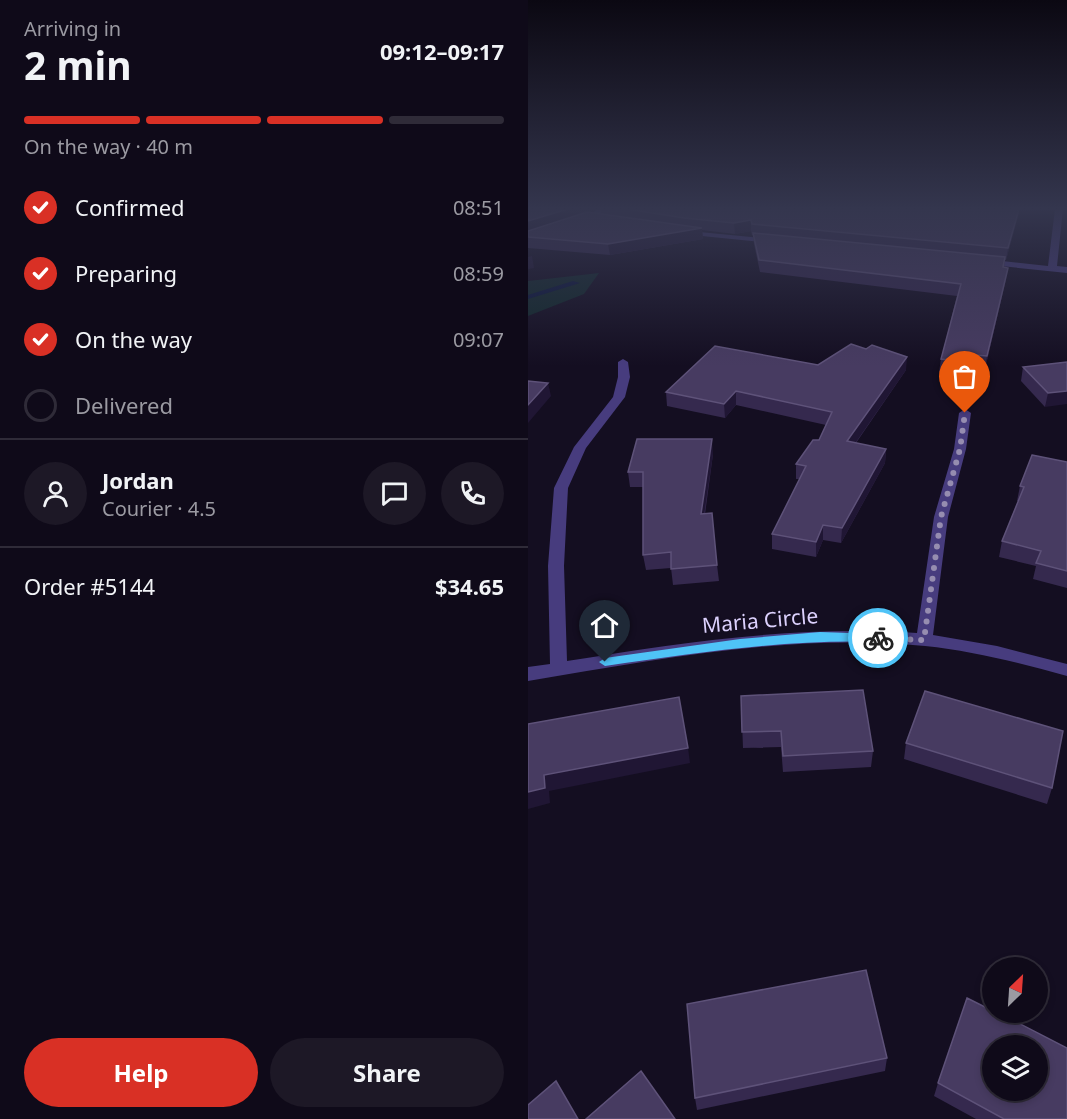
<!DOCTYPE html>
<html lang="en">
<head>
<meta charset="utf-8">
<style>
  :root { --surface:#0f0a19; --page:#1d1826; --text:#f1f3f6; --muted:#9b9aa2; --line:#2f2b38; --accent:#d93025 }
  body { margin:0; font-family:"Noto Sans",sans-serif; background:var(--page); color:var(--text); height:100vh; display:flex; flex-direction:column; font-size:22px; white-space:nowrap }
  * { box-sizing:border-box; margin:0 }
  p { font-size:20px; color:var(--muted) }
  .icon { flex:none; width:33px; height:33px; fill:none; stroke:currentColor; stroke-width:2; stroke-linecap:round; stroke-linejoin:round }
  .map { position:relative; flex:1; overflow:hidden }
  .side { display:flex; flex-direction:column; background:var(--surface); width:528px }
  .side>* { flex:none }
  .needle { width:39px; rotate:25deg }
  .fabs { position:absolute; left:454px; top:957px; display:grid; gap:12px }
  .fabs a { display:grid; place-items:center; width:66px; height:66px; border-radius:50%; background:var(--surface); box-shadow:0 3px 9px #0003,0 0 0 2px var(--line); font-size:30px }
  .pin { position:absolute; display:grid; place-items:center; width:51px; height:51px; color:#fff; margin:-62px -26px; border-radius:50% 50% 50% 0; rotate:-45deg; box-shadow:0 0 6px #0007 }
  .pin .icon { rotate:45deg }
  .courier { position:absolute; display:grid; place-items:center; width:60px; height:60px; margin:-30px; border:4px solid #4fc3f7; border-radius:50%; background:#fff; color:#222; box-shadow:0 2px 8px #0007 }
  .headline em { font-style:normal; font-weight:700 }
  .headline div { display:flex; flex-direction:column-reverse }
  .headline { display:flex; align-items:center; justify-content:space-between; height:102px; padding:0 24px }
  h1 { font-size:39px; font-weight:700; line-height:45px }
  .bar { display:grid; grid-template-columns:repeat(4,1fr); gap:9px 6px; align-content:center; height:72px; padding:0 24px }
  .bar i { height:8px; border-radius:4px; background:var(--line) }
  .bar .on { background:var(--accent) }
  .bar p { grid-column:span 4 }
  .line { display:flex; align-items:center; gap:15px; padding:0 24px; border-top:2px solid var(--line) }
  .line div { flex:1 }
  .round { display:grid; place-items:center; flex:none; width:63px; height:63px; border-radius:32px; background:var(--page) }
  ol { padding:0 24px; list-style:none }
  li { display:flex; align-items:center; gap:18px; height:66px }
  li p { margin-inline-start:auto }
  li .icon { padding:6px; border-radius:50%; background:var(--accent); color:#fff; stroke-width:4 }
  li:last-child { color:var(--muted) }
  li i { width:33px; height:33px; border:3px solid var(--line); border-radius:50% }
  .button { display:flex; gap:12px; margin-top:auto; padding:12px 24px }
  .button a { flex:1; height:69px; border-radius:36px; background:var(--accent); color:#fff; font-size:24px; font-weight:700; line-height:69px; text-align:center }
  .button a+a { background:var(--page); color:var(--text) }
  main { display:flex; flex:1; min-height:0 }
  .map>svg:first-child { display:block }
</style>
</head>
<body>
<main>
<section class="side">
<div class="headline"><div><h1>2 min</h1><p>Arriving in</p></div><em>09:12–09:17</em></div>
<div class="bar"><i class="on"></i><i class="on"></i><i class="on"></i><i></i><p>On the way · 40 m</p></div>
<ol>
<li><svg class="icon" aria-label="check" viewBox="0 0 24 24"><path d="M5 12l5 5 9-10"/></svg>Confirmed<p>08:51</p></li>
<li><svg class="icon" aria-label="check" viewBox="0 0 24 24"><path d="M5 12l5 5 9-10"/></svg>Preparing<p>08:59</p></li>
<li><svg class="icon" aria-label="check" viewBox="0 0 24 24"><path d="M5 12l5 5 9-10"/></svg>On the way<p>09:07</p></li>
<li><i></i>Delivered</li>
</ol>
<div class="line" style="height:108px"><a class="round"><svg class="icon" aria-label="person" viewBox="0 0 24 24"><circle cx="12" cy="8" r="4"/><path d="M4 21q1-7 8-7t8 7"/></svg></a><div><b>Jordan</b><p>Courier · 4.5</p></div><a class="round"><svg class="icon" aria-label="chat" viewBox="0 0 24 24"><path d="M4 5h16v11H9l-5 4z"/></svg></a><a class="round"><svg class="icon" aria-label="phone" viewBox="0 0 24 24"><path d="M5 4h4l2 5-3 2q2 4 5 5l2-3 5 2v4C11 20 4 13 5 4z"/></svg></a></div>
<div class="line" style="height:78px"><div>Order #5144</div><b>$34.65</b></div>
<div class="button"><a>Help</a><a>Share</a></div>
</section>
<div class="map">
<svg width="539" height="1119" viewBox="0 0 539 1119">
  <rect width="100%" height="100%" fill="#140e21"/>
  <path fill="#12282b" d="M71,273L56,294L0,316V281Z"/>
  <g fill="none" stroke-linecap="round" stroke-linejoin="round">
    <path fill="#0c173d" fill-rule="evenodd" d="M45,281L52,283L0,299V295Z"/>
    <g fill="#473c7e" fill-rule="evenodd">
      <path d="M71,209H81L54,224L47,222Z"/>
      <path d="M527,209H535L529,266L539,267V273L453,264V260L456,259L520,266Z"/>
      <path d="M151,230L244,239L248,241L244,243L154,234H151Z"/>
      <path d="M95,359L100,362L102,377L97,397L58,448L40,488L36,566L39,661C156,642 271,625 389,633L406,517L426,449L431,413L437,409L443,413L438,449L420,517L405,635L469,646L539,664V676C492,663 445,651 397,646C264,633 131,659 0,681V667L22,664L20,566L26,488L46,447L85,397L90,377V362Z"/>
    </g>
  </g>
  <g fill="#35294e">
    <path d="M0,209H66L60,212L73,214V209H492L478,260H477L476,267L478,279L457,369L445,368L443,376L411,372L413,359L429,296L232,272L226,244L225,235H224L223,231L207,234L174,230L175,239L82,255L0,248Z"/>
    <path d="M539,362L517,407L493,381L495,367Z"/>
    <path d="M290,365L378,370L328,443L358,449L357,463L313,543L295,540L288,557L244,549V534L272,479H268V464L291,440L298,425L208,405L197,418L139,406L138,392Z"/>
    <path d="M185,454L177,514L189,565L191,581L145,585L143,568L118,570L115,555V487H102L100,472Z"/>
    <path d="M539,462V588L505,579L508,566L471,557L474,541L490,501H489L492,486Z"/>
    <path d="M213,696L345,751L343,767L255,772L253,747L215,748Z"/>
    <path d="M378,743L524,788L519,804L376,759Z"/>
    <path d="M359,1058L357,1071L169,1110L167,1098Z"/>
    <path d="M410,1083L539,1119H448L406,1096Z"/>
  </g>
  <g fill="#201634">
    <path d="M40,209H66L45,219L0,233V221Z"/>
    <path d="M491,209H492L478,260L480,248Z"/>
    <path d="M223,220V231L207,234L206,223Z"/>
    <path d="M174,228L175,239L82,255L80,244Z"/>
    <path d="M4,256L6,268L0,269V257Z"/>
    <path d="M480,268L478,279L457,369L459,356Z"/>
    <path d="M379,357L378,370L319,455V441Z"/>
    <path d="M20,383L23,396L0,423V405Z"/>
    <path d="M208,391V405L197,418L196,404Z"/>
    <path d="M539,391V404L517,407L520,393Z"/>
    <path d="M184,439L185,454L174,529L173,514Z"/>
    <path d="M358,449L357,463L313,543L314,528Z"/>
    <path d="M295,525V540L288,557V542Z"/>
    <path d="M160,748L162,763L21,791L22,803L0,809V792L16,775Z"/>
  </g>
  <g fill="#473b61" stroke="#5e5279" stroke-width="1.5" fill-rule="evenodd">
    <path d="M0,209H40L0,221Z"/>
    <path d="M99,209H491L480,248L224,224L223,220L206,223L156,218Z"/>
    <path d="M59,212L174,228L80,244L0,237V231Z"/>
    <path d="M225,233L477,257L475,267L480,268L459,356L447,355L445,363L413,359L433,284L231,260Z"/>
    <path d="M323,344L338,349L344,345L379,357L319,441L358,449L314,528L295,525L288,542L244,534L278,466L268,464L285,440H291L304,412L208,391L196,404L138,392L187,346L290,365Z"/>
    <path d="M539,362V391L520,393L495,367Z"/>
    <path d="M0,381L20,383L0,405Z"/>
    <path d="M109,439H184L173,514L184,513L189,565L143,569V552L115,555V472H100Z"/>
    <path d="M504,455L539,462V571L508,563L513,551L474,541L496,487L492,486Z"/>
    <path d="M335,690L345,751L255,756L253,731L214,732L213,696Z"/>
    <path d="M397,691L535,731L524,788L378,743Z"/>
    <path d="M151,697L160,748L16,775L17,788L0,792V724Z"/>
    <path d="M338,970L359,1058L167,1098L159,1004Z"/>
    <path d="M439,998L465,1011V1012H469L539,1048V1119H476L410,1083ZM465,1046H510V1090H465Z"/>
    <path d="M113,1071L147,1119H58Z"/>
    <path d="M28,1081L50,1119H0V1105Z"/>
  </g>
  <linearGradient id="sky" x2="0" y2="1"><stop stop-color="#0b0812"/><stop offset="0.57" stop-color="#34364e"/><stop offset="1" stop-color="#34364e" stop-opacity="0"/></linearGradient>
  <rect width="539" height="366" fill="url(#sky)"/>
  <path fill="#4fc3f7" d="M292,632L350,634L355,638L350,642C258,639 168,653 77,666L71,662L77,658L212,639Z"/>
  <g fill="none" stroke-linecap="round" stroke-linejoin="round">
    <path stroke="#968db0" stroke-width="6" stroke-dasharray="0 10.8" d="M350,638L396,640L413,517L432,449L437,413"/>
  </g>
  <g text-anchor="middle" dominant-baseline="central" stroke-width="4.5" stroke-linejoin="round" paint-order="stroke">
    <g font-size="21" fill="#dcd1fd" stroke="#140e21">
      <text transform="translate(232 620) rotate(-5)">Maria Circle</text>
    </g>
  </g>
</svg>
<div class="fabs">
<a><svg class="needle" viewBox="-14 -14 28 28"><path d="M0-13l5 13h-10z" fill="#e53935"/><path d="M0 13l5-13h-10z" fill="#9b9aa2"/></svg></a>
<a><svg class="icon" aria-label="layers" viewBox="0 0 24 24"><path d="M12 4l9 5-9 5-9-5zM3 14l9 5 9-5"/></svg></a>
</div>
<div class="pin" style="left:437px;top:413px;background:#ea580c"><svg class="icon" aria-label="bag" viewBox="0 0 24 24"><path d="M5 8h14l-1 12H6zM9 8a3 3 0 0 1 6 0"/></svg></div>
<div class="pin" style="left:77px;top:662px;background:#1f2937"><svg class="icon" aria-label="home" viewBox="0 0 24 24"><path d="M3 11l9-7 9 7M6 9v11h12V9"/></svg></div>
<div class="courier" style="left:350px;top:638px"><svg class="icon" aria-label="bike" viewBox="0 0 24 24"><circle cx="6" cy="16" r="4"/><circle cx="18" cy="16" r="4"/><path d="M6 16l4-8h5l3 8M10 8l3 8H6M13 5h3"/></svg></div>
</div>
</main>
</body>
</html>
